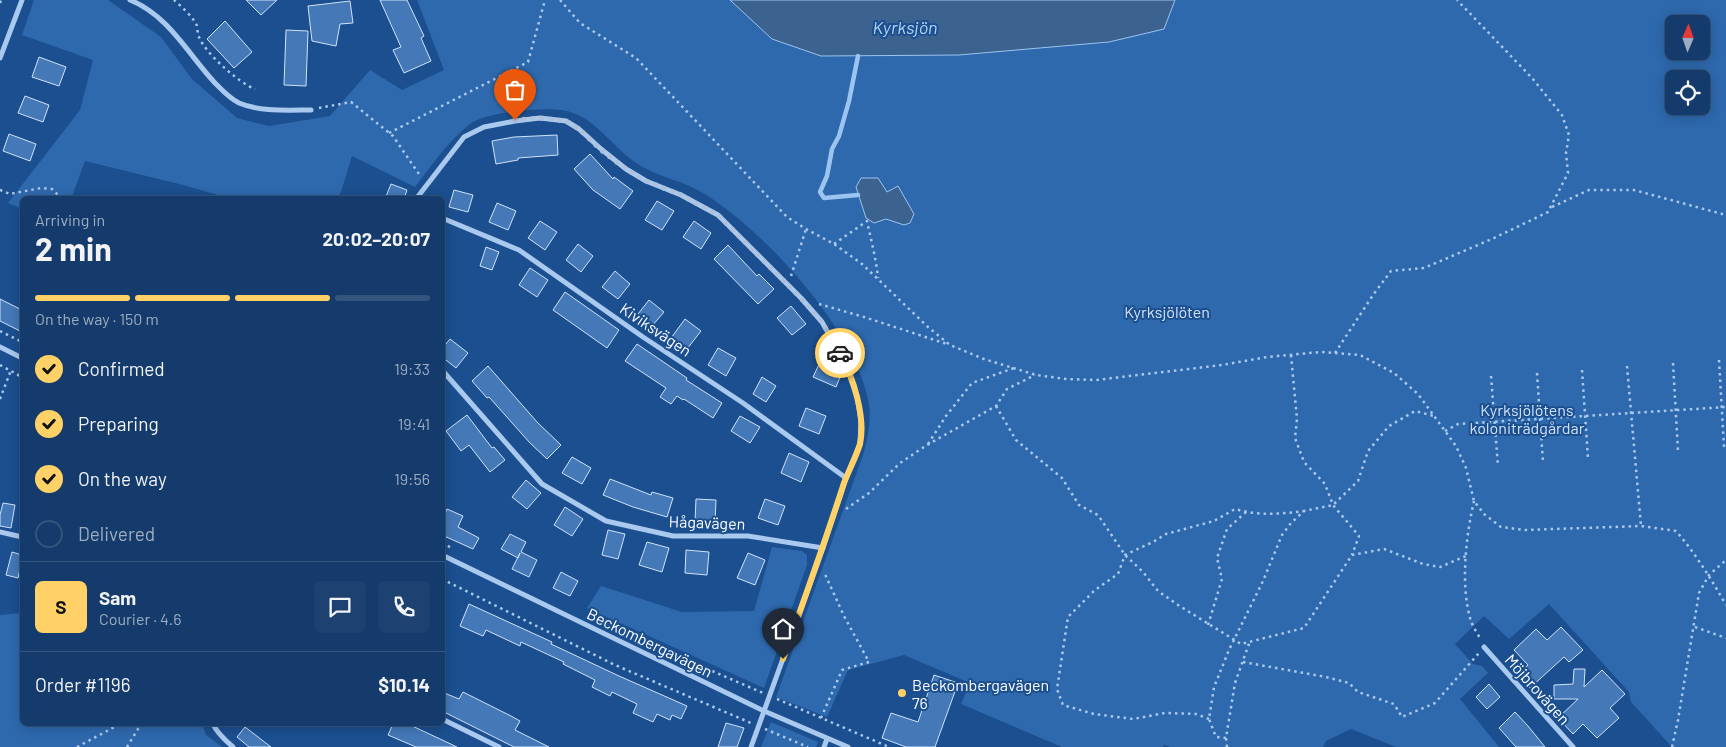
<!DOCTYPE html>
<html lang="en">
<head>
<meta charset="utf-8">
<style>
  :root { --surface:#143b6b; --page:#1d4271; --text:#f1f3f6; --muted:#9dadc1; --line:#33557e; --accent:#ffd166 }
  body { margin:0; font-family:Barlow,sans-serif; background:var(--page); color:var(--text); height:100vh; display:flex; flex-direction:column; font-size:19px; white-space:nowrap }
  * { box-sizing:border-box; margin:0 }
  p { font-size:16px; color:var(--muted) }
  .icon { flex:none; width:28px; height:28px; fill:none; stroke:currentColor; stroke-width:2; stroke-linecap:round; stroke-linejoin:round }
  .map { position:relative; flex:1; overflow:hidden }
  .panel { position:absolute; left:20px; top:196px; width:425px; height:530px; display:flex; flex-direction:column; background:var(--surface); border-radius:8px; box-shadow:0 2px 12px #0003,0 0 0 1px var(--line) }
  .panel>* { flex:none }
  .needle { width:32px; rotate:2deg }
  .fabs { position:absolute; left:1665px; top:15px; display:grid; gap:10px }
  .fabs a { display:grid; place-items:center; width:45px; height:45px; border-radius:8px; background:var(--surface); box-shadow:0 2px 12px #0003,0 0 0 1px var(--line); font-size:25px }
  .pin { position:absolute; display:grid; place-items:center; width:42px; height:42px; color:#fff; margin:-51px -21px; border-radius:50% 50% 50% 0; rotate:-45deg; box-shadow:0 0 5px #0007 }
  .pin .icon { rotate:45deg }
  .courier { position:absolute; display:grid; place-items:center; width:50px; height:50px; margin:-25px; border:4px solid #ffd166; border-radius:50%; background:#fff; color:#222; box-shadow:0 1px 6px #0007 }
  .overview em { font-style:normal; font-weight:700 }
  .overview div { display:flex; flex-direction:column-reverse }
  .overview { display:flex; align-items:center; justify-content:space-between; height:85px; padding:0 15px }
  h1 { font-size:32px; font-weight:700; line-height:38px }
  .bar { display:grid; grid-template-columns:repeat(4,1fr); gap:8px 5px; align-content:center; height:60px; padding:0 15px }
  .bar i { height:6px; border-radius:4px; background:var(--line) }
  .bar .active { background:var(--accent) }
  .bar p { grid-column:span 4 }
  .line { display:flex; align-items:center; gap:12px; padding:0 15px; border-top:1px solid var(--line) }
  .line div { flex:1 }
  .round { display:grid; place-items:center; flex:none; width:52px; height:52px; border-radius:8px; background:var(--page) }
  ol { padding:0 15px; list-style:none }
  li { display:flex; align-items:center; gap:15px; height:55px }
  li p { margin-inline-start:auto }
  li .icon { padding:5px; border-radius:50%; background:var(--accent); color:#111; stroke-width:4 }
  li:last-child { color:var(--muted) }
  li i { width:28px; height:28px; border:2px solid var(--line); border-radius:50% }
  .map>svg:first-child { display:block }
</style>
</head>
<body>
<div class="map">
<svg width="1726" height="747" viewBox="0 0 1726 747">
  <rect width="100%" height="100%" fill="#1b4f8f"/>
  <g fill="#2e69ad" fill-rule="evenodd">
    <path d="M34,0H108L161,37L192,79L237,118L269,126L330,116L370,70L402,90L444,70L417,0H1726V747H1672L1631,702L1629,692L1549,604L1509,639L1484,616L1455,644L1473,664L1482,666L1488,673L1460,699L1499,747H1396L1351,729L1326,741L1323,747H1171L1164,745L1163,747H1062L961,704L970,683L904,655L848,670L827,717L776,697L863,455C868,438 872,417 868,399C853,328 765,231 703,193C684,181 661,178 641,166C613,150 596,115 562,110C543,107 485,112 470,124C448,141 432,165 415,187L352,156L341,192L336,199H232L183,185L85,161L71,199H22V209L8,203L80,110L93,60L22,35ZM1674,24H1701V51H1674ZM1674,79H1701V106H1674Z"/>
    <path d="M772,547L802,551L807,555V565L764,688L587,608L601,586L682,612L754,611Z"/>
    <path d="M22,613V724H202L206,735L222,747H0V615Z"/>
    <path d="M771,722L818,742L816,747H761Z"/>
  </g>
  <g fill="#3c6290" stroke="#9cc4f0">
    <path d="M730,0H1175L1164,29L1109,42L959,55L821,56L772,39Z"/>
    <path d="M861,178H878L887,192L898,186L914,214L910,223L904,225L886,219L874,223L866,218L856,187Z"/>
  </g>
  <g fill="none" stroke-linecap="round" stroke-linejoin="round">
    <path stroke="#9cc4f0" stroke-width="4.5" d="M858,195L824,198L820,192L827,176L832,149L839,136L849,101L858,56"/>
  </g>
  <g fill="#4478b7" stroke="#cfe3fa">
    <path d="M246,0H277L261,15Z"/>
    <path d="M380,0H407L424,36L421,38L431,61L404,73L393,50L401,47Z"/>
    <path d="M350,1L353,23L340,24L336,46L312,41L308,6Z"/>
    <path d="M225,21L252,52L234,68L207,39Z"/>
    <path d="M286,30L308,31L306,86L284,85Z"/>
    <path d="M39,57L66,67L59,86L32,77Z"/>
    <path d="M25,96L49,105L43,122L18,113Z"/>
    <path d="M9,134L36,144L30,161L3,151Z"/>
    <path d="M557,135L558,155L518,158V160L496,164L492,141L514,137Z"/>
    <path d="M590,154L613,179L614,177L633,191L620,209L593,190L574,169Z"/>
    <path d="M391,184L407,190L404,199H385Z"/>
    <path d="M454,190L473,195L468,212L449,207Z"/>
    <path d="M657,201L674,211L662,230L645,220Z"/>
    <path d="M497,203L516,211L508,230L489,222Z"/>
    <path d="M540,221L557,232L545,250L528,238Z"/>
    <path d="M694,221L711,233L701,249L683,237Z"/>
    <path d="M578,244L593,256L581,272L566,260Z"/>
    <path d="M728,245L757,276L759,274L774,289L758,304L714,259Z"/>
    <path d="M486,247L499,252L492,270L480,266Z"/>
    <path d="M530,268L548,280L537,297L519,285Z"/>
    <path d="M615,271L630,284L618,299L602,287Z"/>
    <path d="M565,292L619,330L607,348L553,310Z"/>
    <path d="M0,299L22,310V332L0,321Z"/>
    <path d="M649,300L664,312L652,326L638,314Z"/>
    <path d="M791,306L806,324L792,335L777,318Z"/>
    <path d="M685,319L701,331L687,349L671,338Z"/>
    <path d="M450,339L468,353L456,368L442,357V349Z"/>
    <path d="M637,344L687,378L686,380L722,403L713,418L684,399L683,400L677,396L671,404L660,397L666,388L625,361Z"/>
    <path d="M718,348L736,358L726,376L708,365Z"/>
    <path d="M821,360L843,370L836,387L813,377Z"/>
    <path d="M488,366L537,422L561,445L547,459L530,443L489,397L487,398L472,381Z"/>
    <path d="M762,377L776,386L766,402L753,394Z"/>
    <path d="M806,408L826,416L819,434L799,426Z"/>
    <path d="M467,415L492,448L494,447L505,460L490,472L469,445L461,451L446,431Z"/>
    <path d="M740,416L760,427L750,443L731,431Z"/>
    <path d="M789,453L809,462L801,482L781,473Z"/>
    <path d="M572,457L591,468L582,484L562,473Z"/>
    <path d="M610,479L651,495L652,492L673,498L667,517L633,507L603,495Z"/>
    <path d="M526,480L541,493L527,509L512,497Z"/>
    <path d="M696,499L716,500L715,523L695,522Z"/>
    <path d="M765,499L785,506L778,525L758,518Z"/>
    <path d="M3,503L15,505L11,528L0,526V515Z"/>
    <path d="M565,507L583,519L572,536L554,525Z"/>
    <path d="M447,509L463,516L458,527L479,538L473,549L442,535V519Z"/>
    <path d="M608,530L625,534L618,559L602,555Z"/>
    <path d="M510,534L526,542L521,552L537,560L529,577L512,569L520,553L518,558L501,549Z"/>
    <path d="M647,542L669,548L662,572L639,565Z"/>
    <path d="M686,550L709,552L707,575L685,573Z"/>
    <path d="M12,552L22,555V570L20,569L18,578L6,575Z"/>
    <path d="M748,553L765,560L755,585L737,578Z"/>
    <path d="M561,572L578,581L570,596L553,588Z"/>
    <path d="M469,604L552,642L551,644L619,676L687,706L681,719L672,715L670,720L657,714L653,722L633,713L637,704L612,692L610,696L592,687L595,680L563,664L564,662L521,642L520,646L486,630L483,636L460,626Z"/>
    <path d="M1561,627L1583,650L1569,662L1564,657L1530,688L1517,675L1528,665L1514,650L1536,629L1547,640Z"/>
    <path d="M1574,669H1585L1584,687L1602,670L1625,694L1610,708L1619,718L1597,738L1583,724L1573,734L1558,718L1578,699H1554V685L1573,684Z"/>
    <path d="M934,675L958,683L935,747H906L882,738L891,713L918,722Z"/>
    <path d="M1489,684L1500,697L1487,709L1476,697Z"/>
    <path d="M442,692L459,699L463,692L511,716L520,721L515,730L549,747H514L442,711Z"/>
    <path d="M1515,712L1528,726L1545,747H1516L1499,728Z"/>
    <path d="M726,723L744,728L737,747H718Z"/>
    <path d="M393,724H408L457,747H416L388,735Z"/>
    <path d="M245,727L271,747H249L237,737Z"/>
  </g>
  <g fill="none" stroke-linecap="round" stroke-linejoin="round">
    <g stroke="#a9c9ee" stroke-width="2.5" stroke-dasharray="2.5 4" stroke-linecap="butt">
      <path d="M174,0C180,5 195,19 197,26C198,30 197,34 199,37C205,53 239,83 255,89"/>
      <path d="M560,0L580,23L636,58L787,217L806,229L834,244L862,264L928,327L950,345L984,359L1036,375L1066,379L1096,380L1222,365L1267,357L1321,352L1360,355L1394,373L1418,394L1456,446L1466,468L1474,501L1484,514L1501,527L1525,530L1641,526L1676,531C1696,554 1711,579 1726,605"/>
      <path d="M0,3L1,0"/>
      <path d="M319,108L351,102L393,136L421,177"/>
      <path d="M389,133L528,62L545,0"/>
      <path d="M0,190L10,194L41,188L52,189L62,199"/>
      <path d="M1552,207L1589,190H1634L1726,215"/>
      <path d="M834,244L867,221C871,240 876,258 878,278"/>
      <path d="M791,276L806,229"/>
      <path d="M819,304L864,317L947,344"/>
      <path d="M0,331L22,342"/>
      <path d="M1335,353L1373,295L1391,271L1424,268L1492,239L1548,212L1568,173L1566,153L1569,135L1562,115L1532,78L1457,0"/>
      <path d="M1291,355L1297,419L1295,438L1304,462L1325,484L1333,505L1359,536L1352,555"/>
      <path d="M1719,360L1724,447"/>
      <path d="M1673,363L1678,451"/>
      <path d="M0,365L22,377"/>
      <path d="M1627,366L1641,526"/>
      <path d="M1582,370L1588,458"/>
      <path d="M1537,373L1543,462"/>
      <path d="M1491,376L1498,466"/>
      <path d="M0,399L11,370"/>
      <path d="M996,406L1016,440L1062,478L1079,505L1098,515L1125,555L1143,572L1158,591L1178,605L1241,644L1304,628L1352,555L1384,549L1423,564L1440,567L1466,556"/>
      <path d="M1445,431L1458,424L1726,407"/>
      <path d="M928,444L946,416L972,383L1014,368"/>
      <path d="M1474,501C1466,535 1460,587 1471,621C1473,627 1477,633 1480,638"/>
      <path d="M846,509L869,493L900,463L927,445L996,406L1007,389L1035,375"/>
      <path d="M442,543L452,548"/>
      <path d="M442,579L615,665L751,723"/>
      <path d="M606,622L666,651L763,693"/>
      <path d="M1208,625L1222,579L1217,558L1227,529L1246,512"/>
      <path d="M1695,627L1726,638"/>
      <path d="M1243,662L1326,677L1349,683L1358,692L1394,704L1402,717L1435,703L1479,653"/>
      <path d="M777,699L889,747"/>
      <path d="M821,718L842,670L869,662L844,616L824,572"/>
      <path d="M1209,719L1196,714L1165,713L1133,719L1094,714L1063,705L1057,689L1068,617L1095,590L1118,574L1125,555L1153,542L1166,534L1214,521L1235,509C1258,516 1281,514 1304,511"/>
      <path d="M765,729L808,747"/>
      <path d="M1226,738L1216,737L1209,719L1214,687L1229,650L1263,581L1282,535L1291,523L1304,511L1333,505L1358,481L1368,451L1389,426L1415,411L1434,416"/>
      <path d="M77,747L120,724"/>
      <path d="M127,747L141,724"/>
      <path d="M1227,747L1226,738L1235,683L1250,641"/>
      <path d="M1672,747L1678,720L1699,593L1709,575L1726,560"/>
    </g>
    <g stroke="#a9c9ee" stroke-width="5">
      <path d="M130,0C168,15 188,54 215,83C222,90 229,98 239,103C260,112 288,110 311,110"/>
      <path d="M0,58L22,0"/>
      <path d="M416,199L464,137L484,127L515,121L540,118L566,121L579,129L601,149L626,169L646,181L681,195L718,215L801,298L822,322L845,363L857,396L861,421L860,444L846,478L823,548L751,747"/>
      <path d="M442,218L519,250L643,337L743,403L846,478"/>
      <path d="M0,347L22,358"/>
      <path d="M442,370L542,484L606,521L673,536H748L823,548"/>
      <path d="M0,532L22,537"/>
      <path d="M442,555L764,711L848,747"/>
      <path d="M1484,647L1573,747"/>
      <path d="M442,719L499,747"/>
      <path d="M213,724C217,733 226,741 233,747"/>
      <path d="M824,747L827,739"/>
    </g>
  </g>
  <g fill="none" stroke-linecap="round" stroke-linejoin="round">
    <path stroke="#afc1d8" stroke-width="5" stroke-dasharray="0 9" d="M515,120L540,118L566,121L579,129L601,150L626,169L646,181L681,195L718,215L801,298L822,322L840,353"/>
    <path stroke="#ffd166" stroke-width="6" d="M783,659C804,600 825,542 844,483C849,470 856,457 860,444C866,417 853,377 840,353"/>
  </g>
  <circle fill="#ffd166" stroke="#1b4f8f" stroke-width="2" cx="902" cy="693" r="5"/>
  <g text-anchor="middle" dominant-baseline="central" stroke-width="4" stroke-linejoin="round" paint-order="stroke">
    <g font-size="16" fill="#cfe3fa" stroke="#1b4f8f">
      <text x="1167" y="311">Kyrksjölöten</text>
      <text x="1527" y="409">Kyrksjölötens<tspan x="1527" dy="18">koloniträdgårdar</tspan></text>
    </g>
    <g font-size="16" fill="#fff" stroke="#1b4f8f">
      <text transform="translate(656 329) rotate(34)">Kiviksvägen</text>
      <text transform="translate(707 522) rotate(2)">Hågavägen</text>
      <text transform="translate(650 642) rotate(26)">Beckombergavägen</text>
      <text transform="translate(1538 689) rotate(48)">Möjbrovägen</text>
    </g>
    <g font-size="16" fill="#fff" stroke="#1b4f8f" text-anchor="start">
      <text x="912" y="684">Beckombergavägen<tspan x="912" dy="18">76</tspan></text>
    </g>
    <g font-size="18" font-style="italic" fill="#b5d3f5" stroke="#1b4f8f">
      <text x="905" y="27">Kyrksjön</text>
    </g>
  </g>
</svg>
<div class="fabs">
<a><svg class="needle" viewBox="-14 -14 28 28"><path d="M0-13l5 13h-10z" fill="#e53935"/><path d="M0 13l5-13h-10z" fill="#9dadc1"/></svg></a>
<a><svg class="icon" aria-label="locate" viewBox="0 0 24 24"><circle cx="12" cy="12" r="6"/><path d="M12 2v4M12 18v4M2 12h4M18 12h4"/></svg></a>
</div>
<div class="pin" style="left:515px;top:120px;background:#ea580c"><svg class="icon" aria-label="bag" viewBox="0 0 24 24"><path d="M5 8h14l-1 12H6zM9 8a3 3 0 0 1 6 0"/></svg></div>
<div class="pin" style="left:783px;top:659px;background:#1f2937"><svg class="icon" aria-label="home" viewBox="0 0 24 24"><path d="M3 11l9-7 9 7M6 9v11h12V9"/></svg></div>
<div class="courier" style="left:840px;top:353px"><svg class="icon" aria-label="car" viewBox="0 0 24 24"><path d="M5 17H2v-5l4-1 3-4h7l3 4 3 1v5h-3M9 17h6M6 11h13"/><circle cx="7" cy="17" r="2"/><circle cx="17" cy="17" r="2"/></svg></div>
<section class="panel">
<div class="overview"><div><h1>2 min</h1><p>Arriving in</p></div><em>20:02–20:07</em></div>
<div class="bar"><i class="active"></i><i class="active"></i><i class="active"></i><i></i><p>On the way · 150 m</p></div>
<ol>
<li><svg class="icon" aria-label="check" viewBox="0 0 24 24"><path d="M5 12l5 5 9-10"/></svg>Confirmed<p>19:33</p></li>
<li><svg class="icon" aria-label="check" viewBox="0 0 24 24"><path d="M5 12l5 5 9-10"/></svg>Preparing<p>19:41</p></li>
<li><svg class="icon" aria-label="check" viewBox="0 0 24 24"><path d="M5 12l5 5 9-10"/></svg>On the way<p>19:56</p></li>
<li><i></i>Delivered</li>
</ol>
<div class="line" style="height:90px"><b class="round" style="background:var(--accent);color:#111">S</b><div><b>Sam</b><p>Courier · 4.6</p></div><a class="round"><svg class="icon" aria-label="chat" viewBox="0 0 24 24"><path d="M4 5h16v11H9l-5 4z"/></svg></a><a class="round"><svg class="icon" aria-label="phone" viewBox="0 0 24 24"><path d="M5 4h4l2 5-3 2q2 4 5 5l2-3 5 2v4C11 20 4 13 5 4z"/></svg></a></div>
<div class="line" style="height:65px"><div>Order #1196</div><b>$10.14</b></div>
</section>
</div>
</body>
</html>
